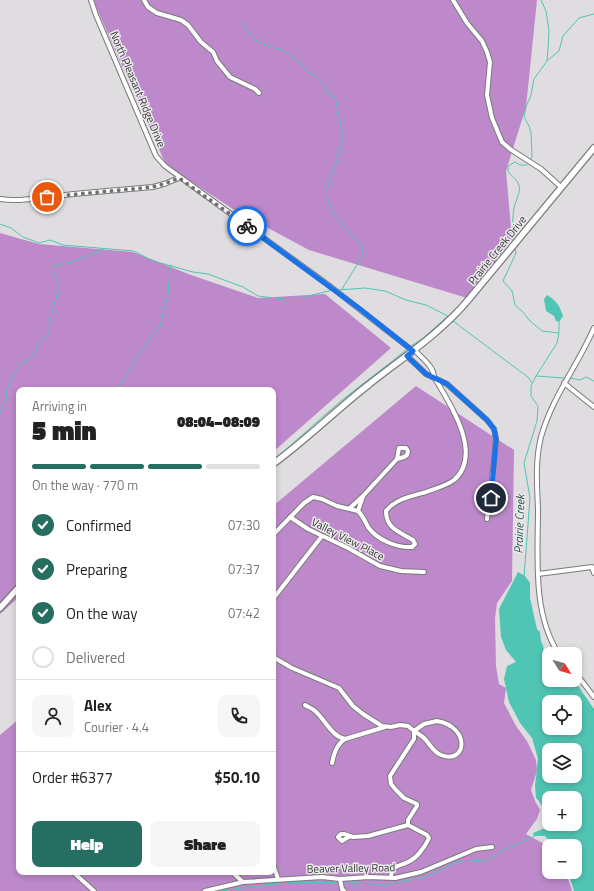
<!DOCTYPE html>
<html lang="en">
<head>
<meta charset="utf-8">
<style>
  :root { --surface:#fff; --page:#f6f6f6; --text:#222; --muted:#767676; --line:#e0e0e0; --accent:#266d62 }
  body { margin:0; font-family:"Titillium Web",sans-serif; background:var(--page); color:var(--text); height:100vh; display:flex; flex-direction:column; font-size:15px; white-space:nowrap }
  * { box-sizing:border-box; margin:0 }
  p { font-size:13px; color:var(--muted) }
  .icon { flex:none; width:22px; height:22px; fill:none; stroke:currentColor; stroke-width:2; stroke-linecap:round; stroke-linejoin:round }
  .map { position:relative; flex:1; overflow:hidden }
  .panel { position:absolute; left:16px; top:387px; width:260px; height:488px; display:flex; flex-direction:column; background:var(--surface); border-radius:8px; box-shadow:0 2px 6px #0003 }
  .panel>* { flex:none }
  .needle { width:26px; rotate:127deg }
  .fabs { position:absolute; left:542px; top:647px; display:grid; gap:8px }
  .fabs a { display:grid; place-items:center; width:40px; height:40px; border-radius:8px; background:var(--surface); box-shadow:0 2px 6px #0003; font-size:20px }
  .pin { position:absolute; display:grid; place-items:center; width:34px; height:34px; color:#fff; margin:-17px; border:2px solid #fff; border-radius:50%; box-shadow:0 1px 4px #0007 }
  .courier { position:absolute; display:grid; place-items:center; width:40px; height:40px; margin:-20px; border:3px solid #1a73e8; border-radius:50%; background:#fff; color:#222; box-shadow:0 1px 5px #0007 }
  .overview em { font-style:normal; font-weight:800 }
  .overview div { display:flex; flex-direction:column-reverse }
  .overview { display:flex; align-items:center; justify-content:space-between; height:68px; padding:0 16px }
  h1 { font-size:26px; font-weight:800; line-height:30px }
  .bar { display:grid; grid-template-columns:repeat(4,1fr); gap:6px 4px; align-content:center; height:48px; padding:0 16px }
  .bar i { height:5px; border-radius:3px; background:var(--line) }
  .bar .selected { background:var(--accent) }
  .bar p { grid-column:span 4 }
  .line { display:flex; align-items:center; gap:10px; padding:0 16px; border-top:1px solid var(--line) }
  .line div { flex:1 }
  .round { display:grid; place-items:center; flex:none; width:42px; height:42px; border-radius:8px; background:var(--page) }
  ol { padding:0 16px; list-style:none }
  li { display:flex; align-items:center; gap:12px; height:44px }
  li p { margin-inline-start:auto }
  li .icon { padding:4px; border-radius:50%; background:var(--accent); color:#fff; stroke-width:4 }
  li:last-child { color:var(--muted) }
  li i { width:22px; height:22px; border:2px solid var(--line); border-radius:50% }
  .action { display:flex; gap:8px; margin-top:auto; padding:8px 16px }
  .action a { flex:1; height:46px; border-radius:8px; background:var(--accent); color:#fff; font-size:16px; font-weight:800; line-height:46px; text-align:center }
  .action a+a { background:var(--page); color:var(--text) }
  .map>svg:first-child { display:block }
</style>
</head>
<body>
<div class="map">
<svg width="594" height="891" viewBox="0 0 594 891">
  <rect width="100%" height="100%" fill="#e0dde0"/>
  <g fill="#bd89ca">
    <path d="M93,0H537L526,107L506,171L512,239L467,298L309,250L236,211L166,165Z"/>
    <path d="M0,233L39,244L133,252L191,275L258,298L325,294L391,348L273,452V390H19V597L0,614Z"/>
    <path d="M416,386L514,450L512,581L497,603L495,618L496,666L499,684L506,688L504,703L516,726L527,741L536,760L537,771L531,790L536,803L540,810L537,819L526,834L546,845L549,848V872H565L571,887L572,891H0V735L19,719V872H273V506Z"/>
  </g>
  <g fill="#50c5b3" fill-rule="evenodd">
    <path d="M547,295C556,300 560,306 563,316L559,322L556,321L554,316L546,311L544,299Z"/>
    <path d="M518,572L525,576L530,583V598L537,629L540,632L541,641L543,645L544,652L547,660H549V680H574L594,709V891H574L568,872H575V846H553L545,836H534L533,833L545,828L549,817C544,811 542,803 536,798L535,786L538,759L532,738L520,723L509,702L504,679L507,666L516,662L506,650L501,637L499,609ZM549,702H575V728H549ZM549,750H575V776H549ZM549,798H575V824H549Z"/>
  </g>
  <g fill="none" stroke-linecap="round" stroke-linejoin="round">
    <g stroke="#50c5b3" stroke-width="1">
      <path d="M241,22C245,27 248,33 252,37C261,45 273,47 283,51C294,56 303,64 309,73C321,78 323,82 328,94L335,97L342,130V143L337,160L327,189L328,201L334,215L363,247V255L342,289"/>
      <path d="M548,60L559,51L563,36L579,18L594,14"/>
      <path d="M530,160L532,157L531,133L529,126L524,117L526,107L531,95L534,79L547,61L548,49L549,31L546,11L541,0"/>
      <path d="M0,224L11,228L23,237L39,243L50,240L63,245L134,251L147,258L157,262L193,272L208,274L243,287L258,296L291,300L303,299L312,295L333,290"/>
      <path d="M513,240C513,230 512,218 514,208C519,189 526,188 508,172V166L515,162L520,165H527"/>
      <path d="M515,247L516,253L503,281L512,291L515,305L523,312L529,320L542,331L559,333L557,343L536,376L531,386V396L538,406L537,421L524,463L530,498L524,577"/>
      <path d="M338,290L365,288L385,291L406,300L426,305L448,316L422,339L411,346"/>
      <path d="M453,321L517,369L528,377L532,383"/>
      <path d="M559,332V322"/>
      <path d="M536,376L564,378"/>
      <path d="M570,378L580,380L586,377L594,381"/>
      <path d="M120,387L137,357L160,326L168,294L170,271L171,265"/>
      <path d="M0,413L4,402L7,398L6,392C9,386 10,381 13,376C14,371 19,369 21,364C28,360 38,356 36,346L49,334C49,319 55,301 60,287L54,274L53,266L75,261L104,249"/>
      <path d="M273,460C297,441 318,420 341,401C363,383 386,367 407,349"/>
      <path d="M343,882L385,885L425,877L457,862L487,860L508,848L535,836"/>
      <path d="M222,891C260,885 299,880 338,883"/>
    </g>
    <g stroke="#7b797c" stroke-width="6">
      <g id="street">
        <path d="M91,0L96,15L156,156L165,166L331,287L413,351"/>
        <path d="M144,0L148,7L157,13L181,20L188,25L201,42L213,52L217,61L230,77L255,89L259,93"/>
        <path d="M453,0L467,23L482,41L487,52L490,62L487,95L492,118L502,142L510,149L541,169L561,187"/>
        <path d="M0,199C20,202 35,198 55,196C88,192 121,190 153,187L164,184L179,178"/>
        <path d="M407,356L426,374L447,384L487,420L494,429L496,439L494,462L487,519"/>
        <path d="M564,383L594,407"/>
        <path d="M350,508L363,496"/>
        <path d="M358,511L363,496L397,459L404,457L407,455L408,451L406,448H399L397,459"/>
        <path d="M290,517L308,529L348,548L380,566L401,571L424,572"/>
        <path d="M273,535L304,503L313,497L322,499L337,506L358,511C363,516 365,521 368,527C377,540 397,548 412,547L415,544L413,540C400,532 386,529 386,511C395,499 412,496 426,492C436,488 446,486 454,480C484,454 449,402 434,377C434,366 421,358 415,350"/>
        <path d="M538,574L592,567L594,573"/>
        <path d="M273,599L322,536"/>
        <path d="M559,654C532,614 538,556 538,509C537,486 535,460 541,437C552,397 578,365 594,328"/>
        <path d="M273,657L292,668L339,688L353,706L363,714L382,726L391,727L400,725L408,726L414,731V739L390,776L391,784L396,790L404,798L417,804V806L408,820V825"/>
        <path d="M575,672L594,697"/>
        <path d="M305,705C308,707 311,708 314,710C325,719 331,736 345,739L385,727"/>
        <path d="M437,721C471,727 467,765 441,755C433,752 430,744 424,738C421,735 417,733 414,731L424,724Z"/>
        <path d="M332,763C334,754 336,745 345,739"/>
        <path d="M350,836L342,841L338,837L341,834H344L353,837L368,836L408,825"/>
        <path d="M273,864L278,879"/>
        <path d="M73,872L94,891"/>
        <path d="M232,872L243,882"/>
        <path d="M391,877C392,864 399,867 408,862C417,858 425,847 429,838L427,835L408,825"/>
        <path d="M340,879L342,889L344,891"/>
        <path d="M205,891L243,882L322,877L340,879L369,877L395,878L421,872L476,849L492,847"/>
      </g>
    </g>
    <g stroke="#7b797c" stroke-width="8">
      <g id="secondary">
        <path d="M273,464C306,440 335,411 367,386C402,358 440,334 469,299L594,148"/>
        <path d="M0,608L19,587"/>
      </g>
    </g>
    <use href="#street" stroke="#fff" stroke-width="4"/>
    <use href="#secondary" stroke="#fff" stroke-width="5.5"/>
  </g>
  <g fill="none" stroke-linecap="round" stroke-linejoin="round">
    <path stroke="#716f71" stroke-width="4" stroke-dasharray="0 7.2" d="M47,197L153,187L164,184L179,178L247,226"/>
    <path stroke="#1a73e8" stroke-width="5" d="M247,226L360,309L413,351L407,356L426,374L447,384L487,420L494,429L496,439L491,498"/>
  </g>
  <g text-anchor="middle" dominant-baseline="central" stroke-width="3" stroke-linejoin="round" paint-order="stroke">
    <g font-size="11" fill="#353435" stroke="#edebee">
      <text transform="translate(138 89) rotate(67)">North Pleasant Ridge Drive</text>
      <text transform="translate(497 250) rotate(-51)">Prairie Creek Drive</text>
      <text transform="translate(348 539) rotate(27)">Valley View Place</text>
      <text transform="translate(351 868) rotate(-1)">Beaver Valley Road</text>
    </g>
    <g font-size="12" font-style="italic" fill="#1d4f47" stroke="#edebee">
      <text transform="translate(519 524) rotate(-88)">Prairie Creek</text>
    </g>
  </g>
</svg>
<div class="fabs">
<a><svg class="needle" viewBox="-14 -14 28 28"><path d="M0-13l5 13h-10z" fill="#e53935"/><path d="M0 13l5-13h-10z" fill="#767676"/></svg></a>
<a><svg class="icon" aria-label="locate" viewBox="0 0 24 24"><circle cx="12" cy="12" r="6"/><path d="M12 2v4M12 18v4M2 12h4M18 12h4"/></svg></a>
<a><svg class="icon" aria-label="layers" viewBox="0 0 24 24"><path d="M12 4l9 5-9 5-9-5zM3 14l9 5 9-5"/></svg></a>
<a>+</a>
<a>−</a>
</div>
<div class="pin" style="left:47px;top:197px;background:#ea580c"><svg class="icon" aria-label="bag" viewBox="0 0 24 24"><path d="M5 8h14l-1 12H6zM9 8a3 3 0 0 1 6 0"/></svg></div>
<div class="pin" style="left:491px;top:498px;background:#1f2937"><svg class="icon" aria-label="home" viewBox="0 0 24 24"><path d="M3 11l9-7 9 7M6 9v11h12V9"/></svg></div>
<div class="courier" style="left:247px;top:226px"><svg class="icon" aria-label="bike" viewBox="0 0 24 24"><circle cx="6" cy="16" r="4"/><circle cx="18" cy="16" r="4"/><path d="M6 16l4-8h5l3 8M10 8l3 8H6M13 5h3"/></svg></div>
<section class="panel">
<div class="overview"><div><h1>5 min</h1><p>Arriving in</p></div><em>08:04–08:09</em></div>
<div class="bar"><i class="selected"></i><i class="selected"></i><i class="selected"></i><i></i><p>On the way · 770 m</p></div>
<ol>
<li><svg class="icon" aria-label="check" viewBox="0 0 24 24"><path d="M5 12l5 5 9-10"/></svg>Confirmed<p>07:30</p></li>
<li><svg class="icon" aria-label="check" viewBox="0 0 24 24"><path d="M5 12l5 5 9-10"/></svg>Preparing<p>07:37</p></li>
<li><svg class="icon" aria-label="check" viewBox="0 0 24 24"><path d="M5 12l5 5 9-10"/></svg>On the way<p>07:42</p></li>
<li><i></i>Delivered</li>
</ol>
<div class="line" style="height:72px"><a class="round"><svg class="icon" aria-label="person" viewBox="0 0 24 24"><circle cx="12" cy="8" r="4"/><path d="M4 21q1-7 8-7t8 7"/></svg></a><div><b>Alex</b><p>Courier · 4.4</p></div><a class="round"><svg class="icon" aria-label="phone" viewBox="0 0 24 24"><path d="M5 4h4l2 5-3 2q2 4 5 5l2-3 5 2v4C11 20 4 13 5 4z"/></svg></a></div>
<div class="line" style="height:52px"><div>Order #6377</div><b>$50.10</b></div>
<div class="action"><a>Help</a><a>Share</a></div>
</section>
</div>
</body>
</html>
